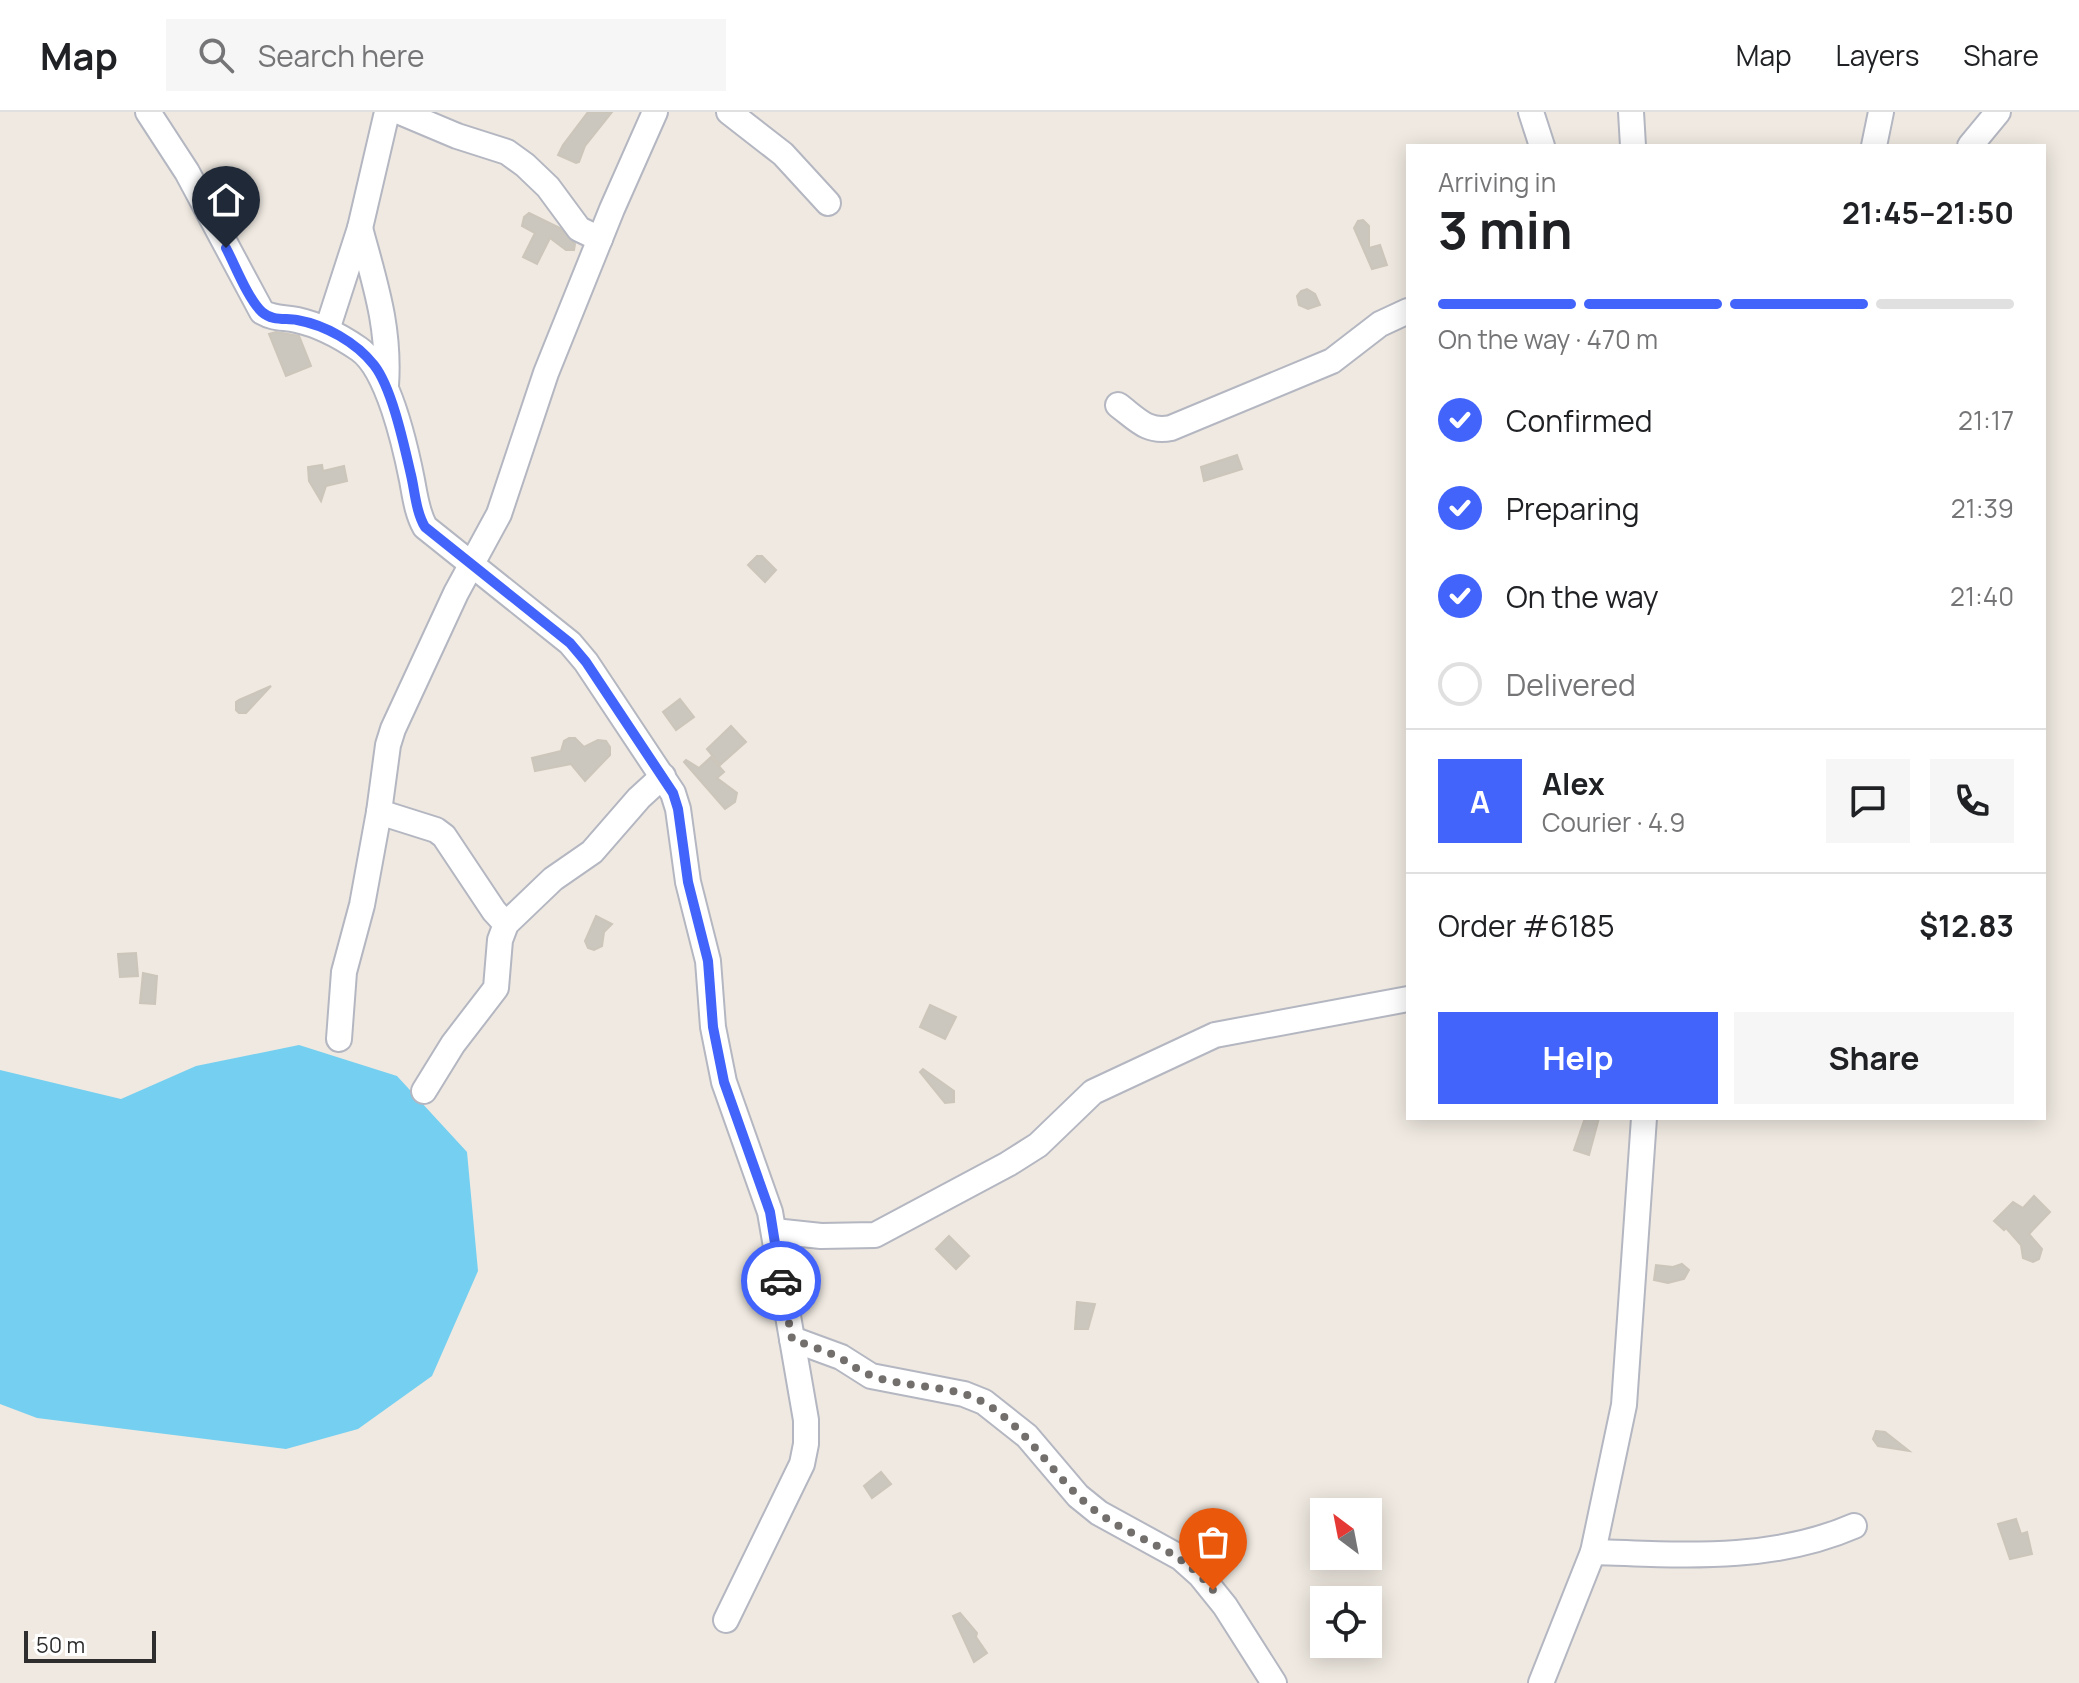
<!DOCTYPE html>
<html lang="en">
<head>
<meta charset="utf-8">
<style>
  :root { --surface:#fff; --page:#f6f6f6; --text:#202124; --muted:#757577; --line:#e0e0e0; --accent:#4264fb }
  body { margin:0; font-family:Manrope,sans-serif; background:var(--page); color:var(--text); height:100vh; display:flex; flex-direction:column; font-size:30px; white-space:nowrap }
  * { box-sizing:border-box; margin:0 }
  p { font-size:26px; color:var(--muted) }
  .icon { flex:none; width:44px; height:44px; fill:none; stroke:currentColor; stroke-width:2; stroke-linecap:round; stroke-linejoin:round }
  .map { position:relative; flex:1; overflow:hidden }
  .details { position:absolute; left:1406px; top:32px; width:640px; height:976px; display:flex; flex-direction:column; background:var(--surface); border-radius:0px; box-shadow:0 4px 20px #0003 }
  .details>* { flex:none }
  .needle { width:52px; rotate:328deg }
  .tools { position:absolute; left:1310px; top:1386px; display:grid; gap:16px }
  .tools a { display:grid; place-items:center; width:72px; height:72px; border-radius:0px; background:var(--surface); box-shadow:0 4px 20px #0003; font-size:40px }
  .scale { position:absolute; left:24px; bottom:20px; width:132px; box-sizing:border-box; padding-left:8px; border:4px solid #2e2e2e; border-top:0; font-size:22px; line-height:28px; white-space:nowrap; color:#2e2e2e; -webkit-text-stroke:6px #fff; paint-order:stroke }
  .pin { position:absolute; display:grid; place-items:center; width:68px; height:68px; color:#fff; margin:-82px -34px; border-radius:50% 50% 50% 0; rotate:-45deg; box-shadow:0 0 8px #0007 }
  .pin .icon { rotate:45deg }
  .courier { position:absolute; display:grid; place-items:center; width:80px; height:80px; margin:-40px; border:6px solid #4264fb; border-radius:50%; background:#fff; color:#222; box-shadow:0 2px 10px #0007 }
  .headline em { font-style:normal; font-weight:700 }
  .headline div { display:flex; flex-direction:column-reverse }
  .headline { display:flex; align-items:center; justify-content:space-between; height:136px; padding:0 32px }
  h1 { font-size:52px; font-weight:700; line-height:60px }
  .bar { display:grid; grid-template-columns:repeat(4,1fr); gap:12px 8px; align-content:center; height:96px; padding:0 32px }
  .bar i { height:10px; border-radius:6px; background:var(--line) }
  .bar .selected { background:var(--accent) }
  .bar p { grid-column:span 4 }
  .line { display:flex; align-items:center; gap:20px; padding:0 32px; border-top:2px solid var(--line) }
  .line div { flex:1 }
  .round { display:grid; place-items:center; flex:none; width:84px; height:84px; border-radius:0px; background:var(--page) }
  ol { padding:0 32px; list-style:none }
  li { display:flex; align-items:center; gap:24px; height:88px }
  li p { margin-inline-start:auto }
  li .icon { padding:8px; border-radius:50%; background:var(--accent); color:#fff; stroke-width:4 }
  li:last-child { color:var(--muted) }
  li i { width:44px; height:44px; border:4px solid var(--line); border-radius:50% }
  .action { display:flex; gap:16px; margin-top:auto; padding:16px 32px }
  .action a { flex:1; height:92px; border-radius:0px; background:var(--accent); color:#fff; font-size:32px; font-weight:700; line-height:92px; text-align:center }
  .action a+a { background:var(--page); color:var(--text) }
  header { display:flex; align-items:center; gap:48px; box-sizing:border-box; height:112px; padding:0 40px; background:var(--surface); border-bottom:2px solid var(--line) }
  header strong { font-size:38px }
  nav { display:flex; gap:44px; margin-inline-start:auto; font-size:28px }
  .search { width:560px; height:72px; background:var(--page); display:flex; align-items:center; gap:20px; box-sizing:border-box; padding:0 28px; border-radius:0px; color:var(--muted); font-size:30px }
  .map>svg:first-child { display:block }
</style>
</head>
<body>
<header>
<strong>Map</strong>
<div class="search"><svg class="icon" aria-label="search" viewBox="0 0 24 24"><circle cx="10" cy="10" r="6"/><path d="M15 15l6 6"/></svg>Search here</div>
<nav><a>Map</a><a>Layers</a><a>Share</a></nav>
</header>
<div class="map">
<svg width="2079" height="1571" viewBox="0 0 2079 1571">
  <rect width="100%" height="100%" fill="#efe9e1"/>
  <path fill="#75cff0" d="M299,933L397,964L467,1040L478,1159L432,1264L358,1317L286,1337L37,1306L0,1292V958L121,987L196,954Z"/>
  <g fill="#cbc7bf" stroke="#cbc5ba" stroke-width="2">
    <path d="M588,0H612L585,34L579,50L576,51L558,43L563,33Z"/>
    <path d="M529,101L560,116L575,132L574,138H566L550,126L537,152L523,145L535,121L522,114L524,105Z"/>
    <path d="M1363,108L1369,114V136L1380,133L1387,153L1372,157L1354,116L1358,109Z"/>
    <path d="M1307,177L1315,182L1320,193L1308,197L1299,193L1297,184L1301,179Z"/>
    <path d="M276,220L299,224L311,254L286,264L269,222Z"/>
    <path d="M1237,343L1242,357L1204,369L1201,355Z"/>
    <path d="M322,353L323,359L344,354L347,369L326,374L321,389L309,369L308,355Z"/>
    <path d="M757,444H762L776,458L765,470L748,453Z"/>
    <path d="M271,574L246,601H239L236,598V590L239,588Z"/>
    <path d="M680,587L694,605L676,618L663,600Z"/>
    <path d="M731,614L746,630L720,653L707,637Z"/>
    <path d="M569,626H575L584,635L598,628L606,629L610,635V643L585,669L571,652L535,659L532,646L561,639L564,629Z"/>
    <path d="M711,645L724,660L717,666L737,681L735,690L725,697L684,650L686,648L699,656Z"/>
    <path d="M596,804L612,812L604,820L602,834L594,838L588,836L585,829Z"/>
    <path d="M136,841L138,864L120,865L118,842Z"/>
    <path d="M143,861L157,864L155,892L140,891Z"/>
    <path d="M930,893L956,905L945,927L920,915Z"/>
    <path d="M923,957L954,979V990L945,991L920,960Z"/>
    <path d="M1585,1006H1599L1589,1043L1574,1038Z"/>
    <path d="M2034,1084L2050,1100L2029,1122L2042,1137L2039,1147L2033,1150L2023,1146L2021,1133L2006,1116L2004,1118L1994,1109L2013,1090L2023,1096Z"/>
    <path d="M949,1124L969,1144L956,1157L936,1137Z"/>
    <path d="M1682,1152L1689,1158L1684,1167L1668,1171L1654,1168L1656,1153L1673,1155Z"/>
    <path d="M1077,1190L1095,1192L1088,1217H1075Z"/>
    <path d="M1876,1319L1885,1320L1909,1339L1878,1334L1873,1327Z"/>
    <path d="M881,1360L891,1372L872,1386L864,1374Z"/>
    <path d="M2016,1407L2021,1422L2027,1420L2032,1442L2010,1447L1998,1412Z"/>
    <path d="M960,1501L977,1521L976,1525L987,1541L974,1550L953,1504Z"/>
  </g>
  <g fill="none" stroke-linecap="round" stroke-linejoin="round">
    <g stroke="#b4b7c1" stroke-width="28">
      <g id="minor">
        <path d="M148,0L187,60L262,200C274,207 284,205 297,208C320,213 340,224 359,237C388,257 405,333 412,368C415,384 417,401 425,415L570,531L586,550L673,681L678,697L688,770L708,849L713,915L724,970L770,1100L806,1308V1332L802,1352L726,1508"/>
        <path d="M400,0L457,24L507,40L525,53L548,75L579,117L600,127"/>
        <path d="M729,0L783,42L828,91"/>
        <path d="M1531,0L1542,34"/>
        <path d="M1631,0L1633,34"/>
        <path d="M1874,34L1881,0"/>
        <path d="M1970,34L1998,0"/>
        <path d="M360,116C375,172 390,215 386,274"/>
        <path d="M327,218L360,116L387,0"/>
        <path d="M1118,293C1137,307 1147,321 1171,316L1332,249L1380,212L1408,199"/>
        <path d="M379,700L436,718L444,724L494,799L506,812"/>
        <path d="M339,927L344,860L362,793L379,700L388,633L393,617L456,481L499,402L546,261L612,97L655,0"/>
        <path d="M424,979L453,932L496,876L500,828L506,812L553,767L592,740L639,686L663,664"/>
        <path d="M774,1119L821,1124L875,1123L1008,1052L1038,1033L1093,980L1215,923L1408,887"/>
        <path d="M792,1227L841,1245L871,1264L964,1282L984,1290L1027,1324L1078,1384L1099,1401L1181,1446L1200,1463L1225,1494L1274,1571"/>
        <path d="M1593,1440C1682,1443 1771,1450 1854,1414"/>
        <path d="M1541,1571L1593,1440L1624,1293L1644,1006"/>
      </g>
    </g>
    <use href="#minor" stroke="#fff" stroke-width="24"/>
  </g>
  <g fill="none" stroke-linecap="round" stroke-linejoin="round">
    <path stroke="#726f6d" stroke-width="8" stroke-dasharray="0 14.4" d="M781,1169L792,1227C807,1233 824,1238 838,1245C849,1250 858,1259 870,1263C905,1277 949,1271 983,1290C1030,1317 1054,1368 1097,1400C1138,1430 1179,1435 1213,1478"/>
    <path stroke="#4264fb" stroke-width="10" d="M226,136C235,153 248,187 262,200C272,209 285,206 297,208C325,213 356,230 374,253C392,276 404,333 411,363C415,380 416,400 425,415L570,531L586,550L673,681L678,697L688,770L708,849L713,915L724,970L770,1100L781,1169"/>
  </g>
</svg>
<div class="tools">
<a><svg class="needle" viewBox="-14 -14 28 28"><path d="M0-13l5 13h-10z" fill="#e53935"/><path d="M0 13l5-13h-10z" fill="#757577"/></svg></a>
<a><svg class="icon" aria-label="locate" viewBox="0 0 24 24"><circle cx="12" cy="12" r="6"/><path d="M12 2v4M12 18v4M2 12h4M18 12h4"/></svg></a>
</div>
<div class="scale">50 m</div>
<div class="pin" style="left:1213px;top:1478px;background:#ea580c"><svg class="icon" aria-label="bag" viewBox="0 0 24 24"><path d="M5 8h14l-1 12H6zM9 8a3 3 0 0 1 6 0"/></svg></div>
<div class="pin" style="left:226px;top:136px;background:#1f2937"><svg class="icon" aria-label="home" viewBox="0 0 24 24"><path d="M3 11l9-7 9 7M6 9v11h12V9"/></svg></div>
<div class="courier" style="left:781px;top:1169px"><svg class="icon" aria-label="car" viewBox="0 0 24 24"><path d="M5 17H2v-5l4-1 3-4h7l3 4 3 1v5h-3M9 17h6M6 11h13"/><circle cx="7" cy="17" r="2"/><circle cx="17" cy="17" r="2"/></svg></div>
<section class="details">
<div class="headline"><div><h1>3 min</h1><p>Arriving in</p></div><em>21:45–21:50</em></div>
<div class="bar"><i class="selected"></i><i class="selected"></i><i class="selected"></i><i></i><p>On the way · 470 m</p></div>
<ol>
<li><svg class="icon" aria-label="check" viewBox="0 0 24 24"><path d="M5 12l5 5 9-10"/></svg>Confirmed<p>21:17</p></li>
<li><svg class="icon" aria-label="check" viewBox="0 0 24 24"><path d="M5 12l5 5 9-10"/></svg>Preparing<p>21:39</p></li>
<li><svg class="icon" aria-label="check" viewBox="0 0 24 24"><path d="M5 12l5 5 9-10"/></svg>On the way<p>21:40</p></li>
<li><i></i>Delivered</li>
</ol>
<div class="line" style="height:144px"><b class="round" style="background:var(--accent);color:#fff">A</b><div><b>Alex</b><p>Courier · 4.9</p></div><a class="round"><svg class="icon" aria-label="chat" viewBox="0 0 24 24"><path d="M4 5h16v11H9l-5 4z"/></svg></a><a class="round"><svg class="icon" aria-label="phone" viewBox="0 0 24 24"><path d="M5 4h4l2 5-3 2q2 4 5 5l2-3 5 2v4C11 20 4 13 5 4z"/></svg></a></div>
<div class="line" style="height:104px"><div>Order #6185</div><b>$12.83</b></div>
<div class="action"><a>Help</a><a>Share</a></div>
</section>
</div>
</body>
</html>
